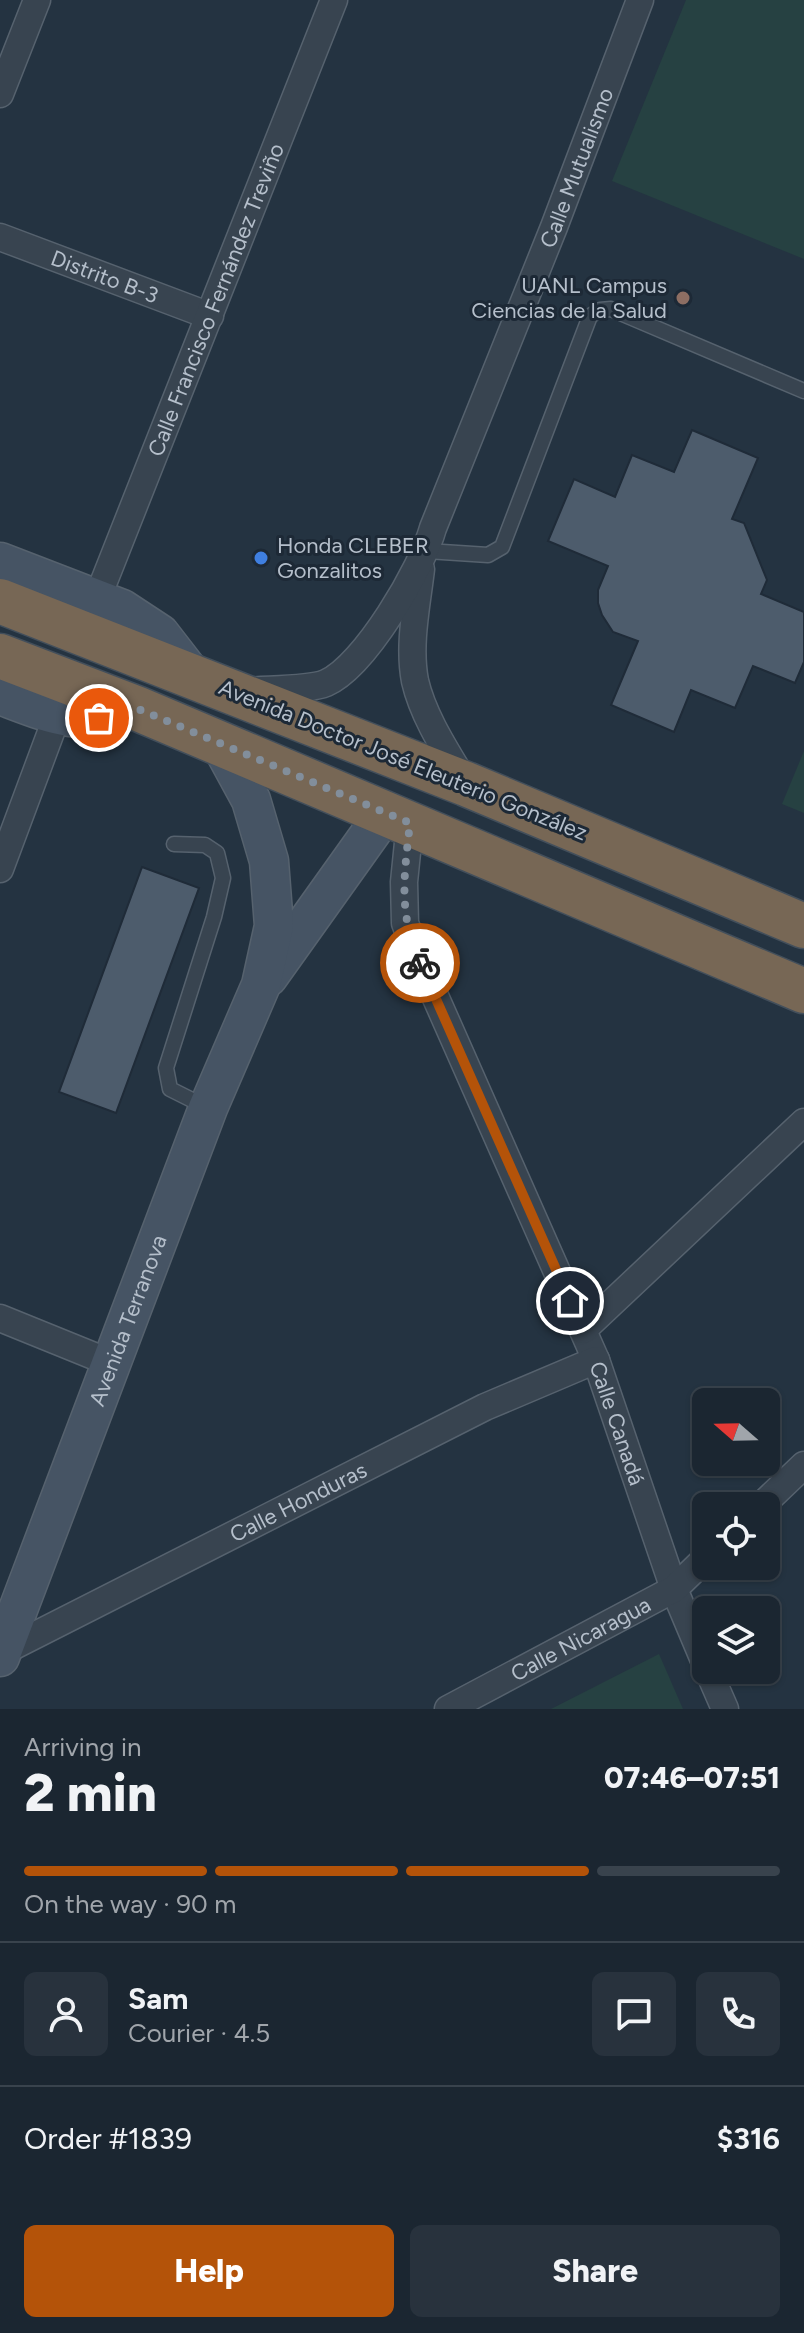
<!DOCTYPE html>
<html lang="en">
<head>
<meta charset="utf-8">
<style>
  :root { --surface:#1b2631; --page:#28323d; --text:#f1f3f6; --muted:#a0a5ab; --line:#39434d; --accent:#b45309 }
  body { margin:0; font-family:Figtree,sans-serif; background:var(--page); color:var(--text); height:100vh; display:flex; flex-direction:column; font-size:30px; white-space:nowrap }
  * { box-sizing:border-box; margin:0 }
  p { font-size:26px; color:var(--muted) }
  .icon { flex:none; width:44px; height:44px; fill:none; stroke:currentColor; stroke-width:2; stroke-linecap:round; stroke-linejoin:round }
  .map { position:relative; height:1709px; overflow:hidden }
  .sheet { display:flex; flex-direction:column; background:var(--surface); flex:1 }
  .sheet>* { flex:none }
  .needle { width:52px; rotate:290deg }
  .tools { position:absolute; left:692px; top:1388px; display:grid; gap:16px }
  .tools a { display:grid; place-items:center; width:88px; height:88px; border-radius:12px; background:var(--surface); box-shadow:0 2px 6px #0004,0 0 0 2px var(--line); font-size:40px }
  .pin { position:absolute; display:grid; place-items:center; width:68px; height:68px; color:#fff; margin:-34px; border:4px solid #fff; border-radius:50%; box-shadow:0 2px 8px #0007 }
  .courier { position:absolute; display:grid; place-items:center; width:80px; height:80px; margin:-40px; border:6px solid #b45309; border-radius:50%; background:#fff; color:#222; box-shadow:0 2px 10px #0007 }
  .summary em { font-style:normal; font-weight:800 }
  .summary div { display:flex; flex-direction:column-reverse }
  .summary { display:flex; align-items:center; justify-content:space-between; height:136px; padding:0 24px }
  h1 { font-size:52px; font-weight:800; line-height:60px }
  .bar { display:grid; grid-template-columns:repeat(4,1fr); gap:12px 8px; align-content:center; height:96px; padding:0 24px }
  .bar i { height:10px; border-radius:6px; background:var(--line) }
  .bar .current { background:var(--accent) }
  .bar p { grid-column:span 4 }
  .line { display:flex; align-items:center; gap:20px; padding:0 24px; border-top:2px solid var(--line) }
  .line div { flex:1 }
  .round { display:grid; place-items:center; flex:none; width:84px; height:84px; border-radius:12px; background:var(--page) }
  .cta { display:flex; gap:16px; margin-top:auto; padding:16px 24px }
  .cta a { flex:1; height:92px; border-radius:12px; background:var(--accent); color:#fff; font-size:32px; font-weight:800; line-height:92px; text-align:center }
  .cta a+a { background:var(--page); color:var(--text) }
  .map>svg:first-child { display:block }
</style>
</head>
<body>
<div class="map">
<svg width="804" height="1709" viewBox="0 0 804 1709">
  <rect width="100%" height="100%" fill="#243341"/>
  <g fill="#264142">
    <path d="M686,0H804V259L612,181Z"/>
    <path d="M804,751V813L782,804Z"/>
    <path d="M659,1654L683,1709H551Z"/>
  </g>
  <g fill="#4d5c6c" stroke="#1f2b38" stroke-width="2">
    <path d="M692,430L758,458L732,519L744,523L767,580L761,594L804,612V662L795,683L753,666L735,708L691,690L674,732L611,705L638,641L613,632L602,615L598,603V590L608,566L548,541L574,479L615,497L632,455L674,472Z"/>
    <path d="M142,867L199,888L116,1113L59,1092Z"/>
  </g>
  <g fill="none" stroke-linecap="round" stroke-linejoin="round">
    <g stroke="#56626e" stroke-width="17">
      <g id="lane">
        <path d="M427,551L488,555L502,547L590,316L600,310L611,309L804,391"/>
        <path d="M174,844L205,845L217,853L223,878L214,917L166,1068L170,1089L208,1108"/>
      </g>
    </g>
    <g stroke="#56626e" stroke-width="29">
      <g id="street">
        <path d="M0,94L37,0"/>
        <path id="s1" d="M0,237L210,316"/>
        <path d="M421,569C417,604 408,645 415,681C423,716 446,751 464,781"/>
        <path id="s2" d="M97,599L334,0"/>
        <path id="s3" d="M246,691C265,689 310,690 326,683C365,666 422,568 433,528L554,227L640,0"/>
        <path id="s4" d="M410,823L404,882L405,923L416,953L596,1360L674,1589L706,1665"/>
        <path d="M0,869L57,716"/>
        <path d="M0,1318L111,1363"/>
        <path d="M583,1330L804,1122"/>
        <path d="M761,1506L804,1465"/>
        <path id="s5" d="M2,1652L485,1407L596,1360"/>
        <path d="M708,1670L725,1709"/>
        <path id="s6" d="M448,1709L674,1589L706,1558"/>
      </g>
    </g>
    <g stroke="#56626e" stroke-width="41">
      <g id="secondary">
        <path d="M0,562L122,609L160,634L191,674"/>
        <path d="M0,695C53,715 79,728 136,708"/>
        <path d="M268,977L385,813"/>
        <path id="s7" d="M0,1657L208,1108L261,985L274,926L269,861L251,800L220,743"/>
      </g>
    </g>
    <g stroke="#434f5b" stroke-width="47">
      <g id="highway">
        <path d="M0,601L466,784L804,926"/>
        <path d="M0,656L136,708L804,991"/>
      </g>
    </g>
    <use href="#lane" stroke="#384450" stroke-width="14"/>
    <use href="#street" stroke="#384450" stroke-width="26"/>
    <use href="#secondary" stroke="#465464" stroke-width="38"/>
    <use href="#highway" stroke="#776755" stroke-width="44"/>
  </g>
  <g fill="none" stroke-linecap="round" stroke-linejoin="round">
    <path stroke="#828e9b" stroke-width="8" stroke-dasharray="0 14.4" d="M99,718L136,708L410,823C404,876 398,913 420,963"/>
    <path stroke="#b45309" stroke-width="10" d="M420,963L570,1301"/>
  </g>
  <circle fill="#8d6e63" stroke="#1d2936" stroke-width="3" cx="683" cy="298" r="8"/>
  <circle fill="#3f7fe0" stroke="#1d2936" stroke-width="3" cx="261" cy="558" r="8"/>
  <g text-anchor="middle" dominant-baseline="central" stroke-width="6" stroke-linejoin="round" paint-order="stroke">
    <g font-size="22" fill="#b5bfcb" stroke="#1d2936">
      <text stroke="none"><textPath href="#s3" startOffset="660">Calle Mutualismo</textPath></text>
      <text stroke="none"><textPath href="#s1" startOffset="112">Distrito B-3</textPath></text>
      <text stroke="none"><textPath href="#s2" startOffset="322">Calle Francisco Fernández Treviño</textPath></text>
      <text transform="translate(403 760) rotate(22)">Avenida Doctor José Eleuterio González</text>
      <text stroke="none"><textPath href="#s7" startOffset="360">Avenida Terranova</textPath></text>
      <text stroke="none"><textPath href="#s4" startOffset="644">Calle Canadá</textPath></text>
      <text stroke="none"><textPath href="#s5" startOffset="332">Calle Honduras</textPath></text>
      <text stroke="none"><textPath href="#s6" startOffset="150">Calle Nicaragua</textPath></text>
    </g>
    <g font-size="22" fill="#b5bfcb" stroke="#1d2936" text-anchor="end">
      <text x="667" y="285">UANL Campus<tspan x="667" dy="25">Ciencias de la Salud</tspan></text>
      <text x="277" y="545" text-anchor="start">Honda CLEBER<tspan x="277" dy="25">Gonzalitos</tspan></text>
    </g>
  </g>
</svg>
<div class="tools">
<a><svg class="needle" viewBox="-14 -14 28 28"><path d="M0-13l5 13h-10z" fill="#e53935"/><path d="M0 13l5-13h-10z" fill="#a0a5ab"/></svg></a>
<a><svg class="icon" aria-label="locate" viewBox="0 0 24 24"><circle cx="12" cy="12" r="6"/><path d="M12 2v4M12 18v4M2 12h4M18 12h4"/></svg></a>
<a><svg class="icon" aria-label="layers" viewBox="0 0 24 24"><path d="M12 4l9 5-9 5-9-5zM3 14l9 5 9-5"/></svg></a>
</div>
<div class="pin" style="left:99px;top:718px;background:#ea580c"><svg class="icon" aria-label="bag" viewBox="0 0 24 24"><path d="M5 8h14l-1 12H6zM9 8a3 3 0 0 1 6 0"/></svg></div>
<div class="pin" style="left:570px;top:1301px;background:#1f2937"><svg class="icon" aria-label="home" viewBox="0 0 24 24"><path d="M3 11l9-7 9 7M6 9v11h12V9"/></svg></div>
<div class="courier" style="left:420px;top:963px"><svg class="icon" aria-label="bike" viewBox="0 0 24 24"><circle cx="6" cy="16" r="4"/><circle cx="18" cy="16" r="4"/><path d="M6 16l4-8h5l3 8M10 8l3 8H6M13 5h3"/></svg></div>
</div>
<section class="sheet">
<div class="summary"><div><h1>2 min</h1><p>Arriving in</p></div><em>07:46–07:51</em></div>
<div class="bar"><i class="current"></i><i class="current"></i><i class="current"></i><i></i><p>On the way · 90 m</p></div>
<div class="line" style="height:144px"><a class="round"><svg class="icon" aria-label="person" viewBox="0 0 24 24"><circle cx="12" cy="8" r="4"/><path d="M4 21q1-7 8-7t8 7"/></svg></a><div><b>Sam</b><p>Courier · 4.5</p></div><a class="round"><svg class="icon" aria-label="chat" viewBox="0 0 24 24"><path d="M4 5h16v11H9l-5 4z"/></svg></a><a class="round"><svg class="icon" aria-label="phone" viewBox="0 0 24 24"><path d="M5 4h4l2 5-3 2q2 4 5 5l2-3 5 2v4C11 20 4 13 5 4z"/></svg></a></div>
<div class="line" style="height:104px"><div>Order #1839</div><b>$316</b></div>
<div class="cta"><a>Help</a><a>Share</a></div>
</section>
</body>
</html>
